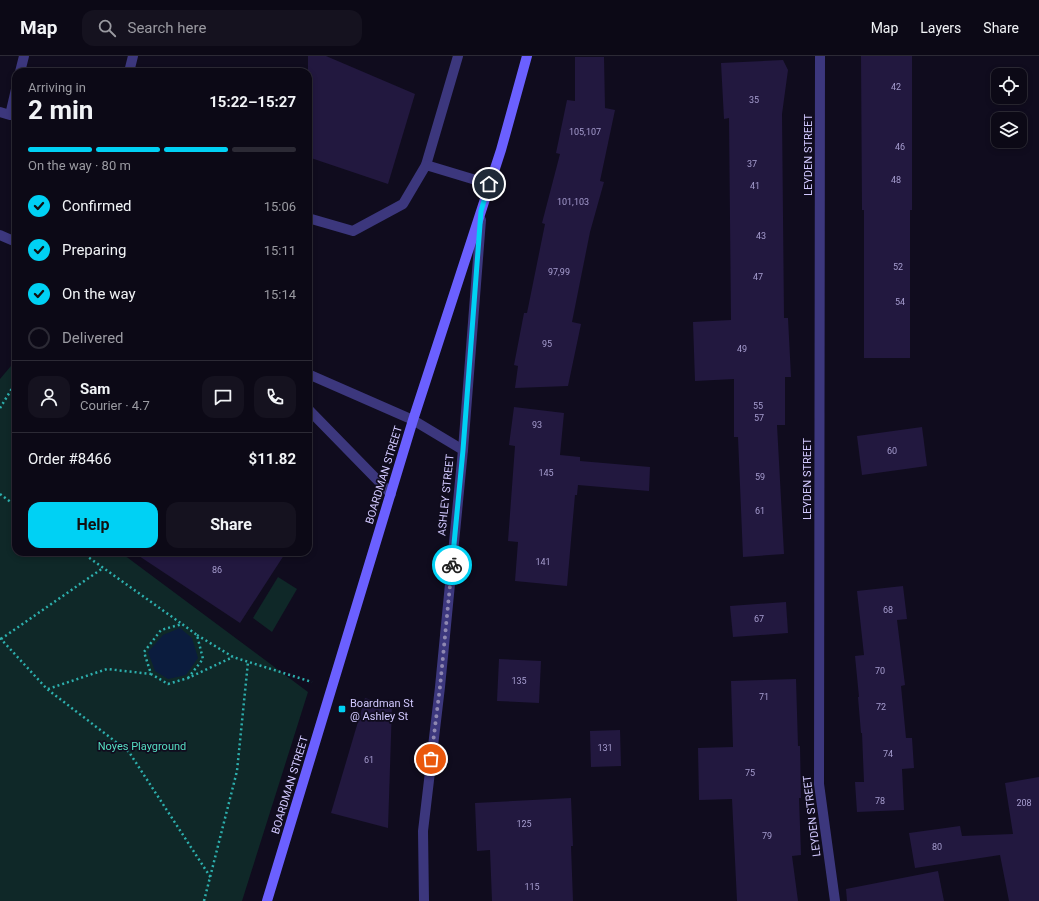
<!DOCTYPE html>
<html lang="en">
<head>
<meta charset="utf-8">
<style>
  :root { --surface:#0c0916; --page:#15121f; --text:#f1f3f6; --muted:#9a9aa1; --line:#2c2a35; --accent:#00d1f4 }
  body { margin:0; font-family:Roboto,sans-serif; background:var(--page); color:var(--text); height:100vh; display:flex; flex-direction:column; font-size:15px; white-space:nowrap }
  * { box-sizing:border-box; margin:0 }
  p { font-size:13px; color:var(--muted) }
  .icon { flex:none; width:22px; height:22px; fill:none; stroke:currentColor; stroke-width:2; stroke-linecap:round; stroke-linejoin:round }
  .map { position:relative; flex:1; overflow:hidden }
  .details { position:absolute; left:12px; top:12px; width:300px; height:488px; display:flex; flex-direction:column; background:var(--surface); border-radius:12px; box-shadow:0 2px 6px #0003,0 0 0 1px var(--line) }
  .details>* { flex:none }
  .tools { position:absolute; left:991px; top:12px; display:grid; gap:8px }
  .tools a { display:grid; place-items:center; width:36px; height:36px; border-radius:8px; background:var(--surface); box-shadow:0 2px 6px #0003,0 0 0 1px var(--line); font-size:20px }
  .pin { position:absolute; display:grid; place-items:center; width:34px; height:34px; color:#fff; margin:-17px; border:2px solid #fff; border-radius:50%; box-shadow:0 1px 4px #0007 }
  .courier { position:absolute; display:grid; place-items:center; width:40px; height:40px; margin:-20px; border:3px solid #00d1f4; border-radius:50%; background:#fff; color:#222; box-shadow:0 1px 5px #0007 }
  .head em { font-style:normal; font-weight:700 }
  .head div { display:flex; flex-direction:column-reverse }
  .head { display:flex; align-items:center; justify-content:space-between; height:68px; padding:0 16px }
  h1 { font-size:26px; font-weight:700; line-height:30px }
  .bar { display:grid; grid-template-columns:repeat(4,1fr); gap:6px 4px; align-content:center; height:48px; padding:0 16px }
  .bar i { height:5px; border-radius:3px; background:var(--line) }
  .bar .current { background:var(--accent) }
  .bar p { grid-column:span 4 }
  .line { display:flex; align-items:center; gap:10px; padding:0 16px; border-top:1px solid var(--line) }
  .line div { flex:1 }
  .round { display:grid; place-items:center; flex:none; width:42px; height:42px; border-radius:12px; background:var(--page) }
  ol { padding:0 16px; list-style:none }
  li { display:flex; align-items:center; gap:12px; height:44px }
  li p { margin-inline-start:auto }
  li .icon { padding:4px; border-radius:50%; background:var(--accent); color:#111; stroke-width:4 }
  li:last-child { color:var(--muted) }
  li i { width:22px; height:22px; border:2px solid var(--line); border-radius:50% }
  .cta { display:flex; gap:8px; margin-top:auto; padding:8px 16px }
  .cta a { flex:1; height:46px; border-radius:12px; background:var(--accent); color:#111; font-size:16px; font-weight:700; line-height:46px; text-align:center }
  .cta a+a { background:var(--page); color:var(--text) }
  header { display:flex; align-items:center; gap:24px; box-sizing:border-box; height:56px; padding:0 20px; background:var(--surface); border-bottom:1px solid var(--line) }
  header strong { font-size:19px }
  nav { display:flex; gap:22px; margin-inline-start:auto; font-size:14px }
  .search { width:280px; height:36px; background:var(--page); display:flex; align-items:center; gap:10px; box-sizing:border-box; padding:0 14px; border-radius:12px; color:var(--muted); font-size:15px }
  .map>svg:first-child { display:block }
</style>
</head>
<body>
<header>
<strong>Map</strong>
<div class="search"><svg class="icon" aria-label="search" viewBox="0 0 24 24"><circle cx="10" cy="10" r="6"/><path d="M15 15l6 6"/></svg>Search here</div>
<nav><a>Map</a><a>Layers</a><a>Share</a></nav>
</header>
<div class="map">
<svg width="1039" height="845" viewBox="0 0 1039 845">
  <rect width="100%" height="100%" fill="#100c1e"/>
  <g fill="#0f2828">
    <path d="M16,304V496H120L308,636L242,845H0V323Z"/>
    <path d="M278,521L297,533L272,576L253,562Z"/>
  </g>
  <path fill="#0b1c3e" d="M180,572L192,582L198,602L186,619L168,623L155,615L148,596L163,579Z"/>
  <g fill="#22183f">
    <path d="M308,0H326L415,38L388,128L308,101Z"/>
    <path d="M861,0H912V154H910V302H864V154H862Z"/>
    <path d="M575,1H604L605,52L615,54L600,125L604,126L590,176L572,266L581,268L568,330L515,332L518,310L514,309L524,257H527L545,168L542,167L560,98L556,97L567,44L575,45Z"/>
    <path d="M783,4L788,14L782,58L784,262H788L791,321H785V369H777L784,498L743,501L738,381H734V323L695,325L693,266L731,264L729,62L724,63L721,7Z"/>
    <path d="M514,351L564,357L560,399L580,401V405L650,411L649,435L578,429L577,439H575L567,530L515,525L518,486L508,485L515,390L509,389Z"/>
    <path d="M922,371L927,410L862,419L857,380Z"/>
    <path d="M133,496H286L240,567Z"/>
    <path d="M903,530L907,563L897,564L905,629L901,630L906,682H912L914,712L902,713L904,754L857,756L855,726H864L862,677H861L858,641H859L855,600L864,599L857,535Z"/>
    <path d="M786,546L788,577L733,581L730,550Z"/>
    <path d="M499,603L541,605L539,647L497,645Z"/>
    <path d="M796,623L798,690H800L801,742H799L801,799L792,800L798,845H737L732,743L699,744L698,692L733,691L731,625Z"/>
    <path d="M365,642L392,650L388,772L331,757Z"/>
    <path d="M620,674L621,710L591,711L590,675Z"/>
    <path d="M1039,721V845H1009L1000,799L915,812L909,777L960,770L962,780L1013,778L1005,727Z"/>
    <path d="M571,742L573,790H571L573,845H492L490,794L477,795L475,747Z"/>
    <path d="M938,815L944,845H847L846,833Z"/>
  </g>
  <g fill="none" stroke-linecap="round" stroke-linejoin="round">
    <g stroke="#2dafad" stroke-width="2.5" stroke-dasharray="2 3" stroke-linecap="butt">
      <path d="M0,352L16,326"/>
      <path d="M0,438L16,450"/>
      <path d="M81,496L182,568"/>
      <path d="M197,579L233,601L312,626"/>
      <path d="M0,582L47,633L129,696L211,822"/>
      <path d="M1,583L103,512"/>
      <path d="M188,622L203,603L197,579L182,568L161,574L144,596L151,618L168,628L188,622L233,601"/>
      <path d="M48,633L107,613L151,618"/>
      <path d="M204,845L237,715L248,606"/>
    </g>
    <g stroke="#3c377d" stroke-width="10">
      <path d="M20,16L24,0"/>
      <path d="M129,16L133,0"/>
      <path d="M0,56L10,59L16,33"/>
      <path d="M426,109L458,0"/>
      <path d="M308,162L353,175L403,148L426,109L489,128"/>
      <path d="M0,179L16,186"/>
      <path d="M308,318L413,364"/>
      <path d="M308,353L391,438"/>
    </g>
    <g stroke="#3c377d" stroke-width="10">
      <path d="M820,0L819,728L835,845"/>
      <path d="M413,364L463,394"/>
      <path d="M424,845L423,775L440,631L463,394L481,164"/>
    </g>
    <path stroke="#6b60ff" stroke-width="10" d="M267,845L413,364L501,94L527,0"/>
  </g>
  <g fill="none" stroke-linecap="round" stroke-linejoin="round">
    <path stroke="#8e87b0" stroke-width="4" stroke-dasharray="0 7.2" d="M431,703L440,631L452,509"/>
    <path stroke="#00d1f4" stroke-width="5" d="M452,509L463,394L481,155L489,128"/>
  </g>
  <rect fill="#00d1f4" stroke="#100c1e" stroke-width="1.5" x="338" y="649" width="8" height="8" rx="2"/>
  <g text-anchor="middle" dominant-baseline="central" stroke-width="3.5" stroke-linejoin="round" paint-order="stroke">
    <g font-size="9" fill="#a69dcf">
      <text x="896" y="31">42</text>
      <text x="754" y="44">35</text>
      <text x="585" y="76">105,107</text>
      <text x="900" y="91">46</text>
      <text x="752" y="108">37</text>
      <text x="896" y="124">48</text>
      <text x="755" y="130">41</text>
      <text x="573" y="146">101,103</text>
      <text x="761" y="180">43</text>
      <text x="898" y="211">52</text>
      <text x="559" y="216">97,99</text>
      <text x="758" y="221">47</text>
      <text x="900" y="246">54</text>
      <text x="547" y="288">95</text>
      <text x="742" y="293">49</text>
      <text x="758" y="350">55</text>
      <text x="759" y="362">57</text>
      <text x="537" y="369">93</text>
      <text x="892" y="395">60</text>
      <text x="546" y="417">145</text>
      <text x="760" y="421">59</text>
      <text x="760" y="455">61</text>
      <text x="543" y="506">141</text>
      <text x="217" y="514">86</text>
      <text x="888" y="554">68</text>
      <text x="759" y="563">67</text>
      <text x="880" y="615">70</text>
      <text x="519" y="625">135</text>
      <text x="764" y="641">71</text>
      <text x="881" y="651">72</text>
      <text x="605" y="692">131</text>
      <text x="888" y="698">74</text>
      <text x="369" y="704">61</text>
      <text x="750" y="717">75</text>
      <text x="880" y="745">78</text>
      <text x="1024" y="747">208</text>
      <text x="524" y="768">125</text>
      <text x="767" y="780">79</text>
      <text x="937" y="791">80</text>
      <text x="532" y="831">115</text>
    </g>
    <g font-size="11" fill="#d2c9ff" stroke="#100c1e">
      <text transform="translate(808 99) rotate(-90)">LEYDEN STREET</text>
      <text transform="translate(384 419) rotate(-73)">BOARDMAN STREET</text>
      <text transform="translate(807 423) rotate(-90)">LEYDEN STREET</text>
      <text transform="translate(446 439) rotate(-84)">ASHLEY STREET</text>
      <text transform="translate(290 729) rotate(-73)">BOARDMAN STREET</text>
      <text transform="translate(812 760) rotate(-97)">LEYDEN STREET</text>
    </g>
    <g font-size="11" fill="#d2c9ff" stroke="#100c1e" text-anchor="start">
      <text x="350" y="647">Boardman St<tspan x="350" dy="13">@ Ashley St</tspan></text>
    </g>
    <g font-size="11" fill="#56dec2" stroke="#100c1e">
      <text x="142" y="690">Noyes Playground</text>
    </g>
  </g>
</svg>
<div class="tools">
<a><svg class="icon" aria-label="locate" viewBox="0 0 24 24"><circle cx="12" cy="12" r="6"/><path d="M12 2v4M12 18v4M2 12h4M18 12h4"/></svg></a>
<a><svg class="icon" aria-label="layers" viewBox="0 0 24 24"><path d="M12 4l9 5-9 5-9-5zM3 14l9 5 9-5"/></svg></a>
</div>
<div class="pin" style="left:431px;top:703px;background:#ea580c"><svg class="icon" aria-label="bag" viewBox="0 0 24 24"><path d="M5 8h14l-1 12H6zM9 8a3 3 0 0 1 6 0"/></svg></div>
<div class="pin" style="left:489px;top:128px;background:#1f2937"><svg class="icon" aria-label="home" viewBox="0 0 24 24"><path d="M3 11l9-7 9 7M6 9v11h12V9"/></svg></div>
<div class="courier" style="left:452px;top:509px"><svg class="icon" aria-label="bike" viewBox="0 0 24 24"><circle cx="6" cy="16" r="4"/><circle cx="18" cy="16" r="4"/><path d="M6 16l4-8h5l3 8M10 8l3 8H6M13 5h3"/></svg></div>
<section class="details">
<div class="head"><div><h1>2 min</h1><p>Arriving in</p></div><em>15:22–15:27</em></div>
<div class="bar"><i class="current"></i><i class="current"></i><i class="current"></i><i></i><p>On the way · 80 m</p></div>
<ol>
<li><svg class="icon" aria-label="check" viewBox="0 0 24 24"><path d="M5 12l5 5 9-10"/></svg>Confirmed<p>15:06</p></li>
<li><svg class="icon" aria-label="check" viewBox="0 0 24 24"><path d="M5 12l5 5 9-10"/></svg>Preparing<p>15:11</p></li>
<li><svg class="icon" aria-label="check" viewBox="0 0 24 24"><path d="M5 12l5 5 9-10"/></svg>On the way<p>15:14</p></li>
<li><i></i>Delivered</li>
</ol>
<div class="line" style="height:72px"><a class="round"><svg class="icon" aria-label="person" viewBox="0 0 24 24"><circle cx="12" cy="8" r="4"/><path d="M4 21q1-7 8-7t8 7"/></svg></a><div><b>Sam</b><p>Courier · 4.7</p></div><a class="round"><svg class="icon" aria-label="chat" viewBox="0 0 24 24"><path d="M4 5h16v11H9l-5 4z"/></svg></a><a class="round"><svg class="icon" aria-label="phone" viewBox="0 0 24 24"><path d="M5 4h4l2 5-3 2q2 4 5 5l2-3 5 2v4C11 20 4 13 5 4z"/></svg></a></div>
<div class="line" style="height:52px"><div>Order #8466</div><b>$11.82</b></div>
<div class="cta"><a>Help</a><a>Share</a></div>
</section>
</div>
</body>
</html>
